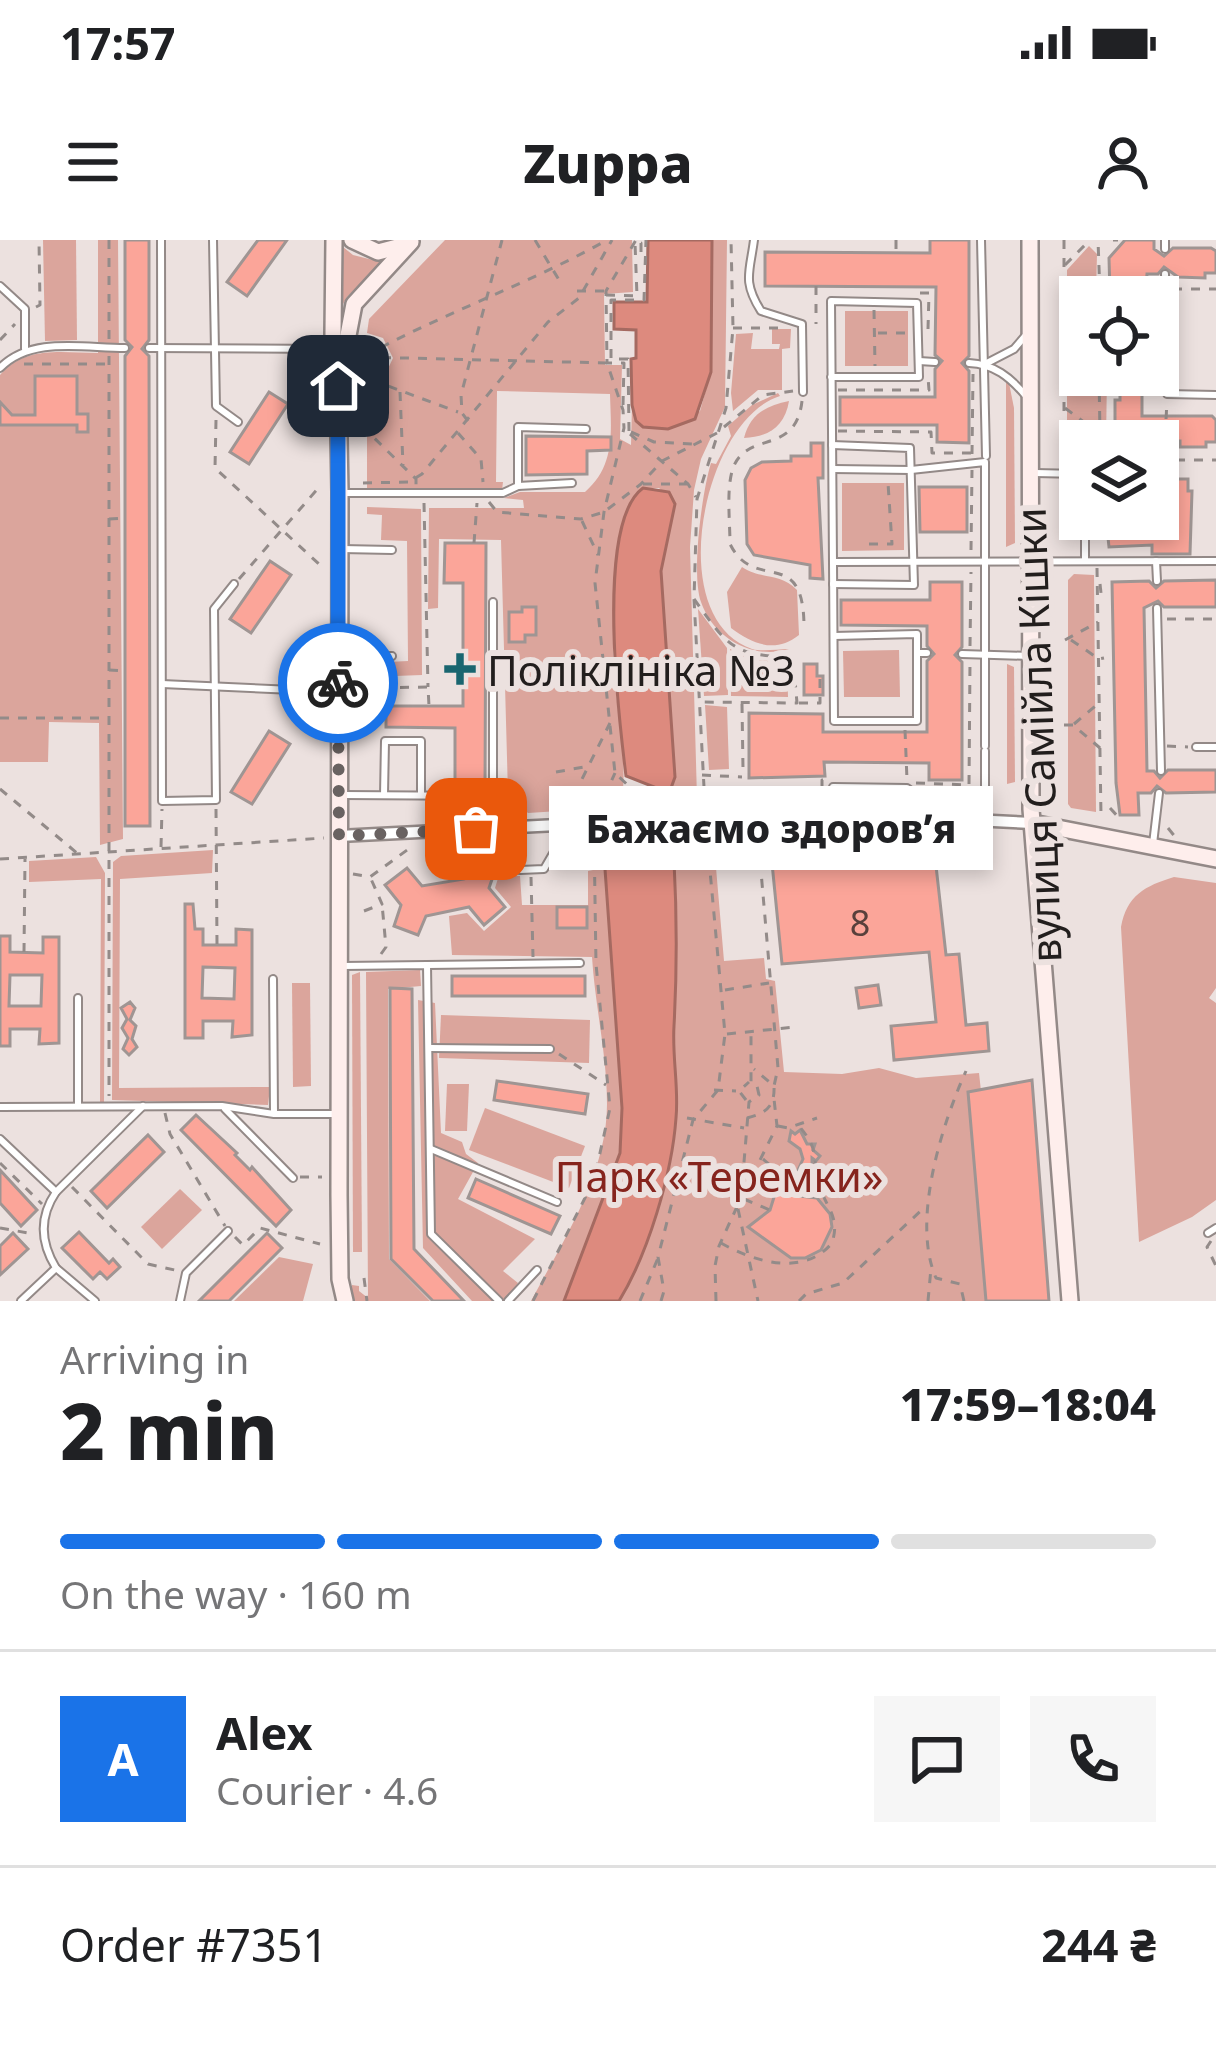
<!DOCTYPE html>
<html lang="en">
<head>
<meta charset="utf-8">
<style>
  :root { --surface:#fff; --page:#f6f6f6; --text:#202124; --muted:#757577; --line:#e0e0e0; --accent:#1a73e8 }
  body { margin:0; font-family:"Noto Sans",sans-serif; background:var(--page); color:var(--text); height:100vh; display:flex; flex-direction:column; font-size:45px; white-space:nowrap }
  * { box-sizing:border-box; margin:0 }
  p { font-size:39px; color:var(--muted) }
  .icon { flex:none; width:66px; height:66px; fill:none; stroke:currentColor; stroke-width:2; stroke-linecap:round; stroke-linejoin:round }
  .map { position:relative; height:1061px; overflow:hidden }
  .drawer { display:flex; flex-direction:column; background:var(--surface); flex:1 }
  .drawer>* { flex:none }
  .buttons { position:absolute; left:1059px; top:36px; display:grid; gap:24px }
  .buttons a { display:grid; place-items:center; width:120px; height:120px; border-radius:0px; background:var(--surface); box-shadow:0 6px 18px #0003; font-size:60px }
  .pin { position:absolute; display:grid; place-items:center; width:102px; height:102px; color:#fff; margin:-51px; border-radius:24px; box-shadow:0 6px 18px #0006 }
  .courier { position:absolute; display:grid; place-items:center; width:120px; height:120px; margin:-60px; border:9px solid #1a73e8; border-radius:50%; background:#fff; color:#222; box-shadow:0 3px 15px #0007 }
  .bubble { position:absolute; height:84px; border-radius:0px; background:var(--surface); box-shadow:0 6px 18px #0003; font-size:39px; font-weight:800; line-height:84px; text-align:center }
  .summary em { font-style:normal; font-weight:800 }
  .summary div { display:flex; flex-direction:column-reverse }
  .summary { display:flex; align-items:center; justify-content:space-between; height:204px; padding:0 60px }
  h1 { font-size:78px; font-weight:800; line-height:90px }
  .bar { display:grid; grid-template-columns:repeat(4,1fr); gap:18px 12px; align-content:center; height:144px; padding:0 60px }
  .bar i { height:15px; border-radius:9px; background:var(--line) }
  .bar .on { background:var(--accent) }
  .bar p { grid-column:span 4 }
  .line { display:flex; align-items:center; gap:30px; padding:0 60px; border-top:3px solid var(--line) }
  .line div { flex:1 }
  .round { display:grid; place-items:center; flex:none; width:126px; height:126px; border-radius:0px; background:var(--page) }
  .status { display:flex; justify-content:space-between; align-items:center; height:84px; padding:0 60px; background:var(--surface); direction:ltr }
  .status svg { height:33px; fill:currentColor }
  header { display:flex; justify-content:space-between; align-items:center; height:156px; padding:0 60px; background:var(--surface); font-size:54px; font-weight:800 }
  .map>svg:first-child { display:block }
</style>
</head>
<body>
<div class="status"><b>17:57</b><svg viewBox="0 0 49 12"><path d="M0 12V9h3v3zM5 12V6h3v6zM10 12V3h3v9zM15 12V0h3v12zM26 1h20v11H26zM47 4h2v5h-2z"/></svg></div>
<header><svg class="icon" aria-label="menu" viewBox="0 0 24 24"><path d="M4 6h16M4 12h16M4 18h16"/></svg>Zuppa<svg class="icon" aria-label="person" viewBox="0 0 24 24"><circle cx="12" cy="8" r="4"/><path d="M4 21q1-7 8-7t8 7"/></svg></header>
<div class="map">
<svg width="1216" height="1061" viewBox="0 0 1216 1061">
  <rect width="100%" height="100%" fill="#ece1df"/>
  <g fill="#dba59c">
    <path d="M43,0H76L77,100L45,101Z"/>
    <path d="M98,0H118L123,599L100,605L99,483L49,482L48,522H0V135C26,105 62,113 98,113Z"/>
    <path d="M445,0H632L633,52L604,54L605,125H622L620,199L631,205L632,165L643,187L668,189L700,171L711,132L712,0H727L725,167L701,219L694,250L690,307L697,558L688,567L662,565L659,549L671,548L661,331L675,264L659,248H643C633,294 618,342 614,388C608,448 631,508 621,567L528,573L508,554L501,300L439,299L438,368L428,369L429,268H524L523,260L504,258L520,252H585C616,225 611,191 610,154L497,151L496,242H503L502,250H367V142L384,137L393,118L383,98L367,93L369,79Z"/>
    <path d="M338,3L353,15L381,22L347,57L338,73Z"/>
    <path d="M1089,6L1097,14L1096,53L1067,52V30Z"/>
    <path d="M1067,57H1080V135H1107L1106,201H1080L1078,227L1067,218Z"/>
    <rect x="845" y="71" width="63" height="55"/>
    <path d="M772,89H791L790,108L782,109V150H758L733,171L731,153L736,94L753,93L751,109H779L780,104H772Z"/>
    <path d="M1006,142L1009,143L1014,168L1015,303L1006,307Z"/>
    <path d="M778,153L780,156C703,180 662,378 752,409C762,412 778,409 789,409C755,420 714,400 701,362C691,334 702,252 711,223L716,224L731,196L728,186L752,165Z"/>
    <path d="M789,161C785,186 769,197 744,198C750,174 766,166 789,161Z"/>
    <path d="M842,243H904V310L842,311Z"/>
    <path d="M367,267L421,269L422,435L368,437V423L408,421L407,301L381,300L382,275L367,274Z"/>
    <path d="M742,327C761,340 779,332 797,350L799,395C775,414 753,404 731,388L727,352Z"/>
    <path d="M1074,334L1094,335L1096,572L1071,568L1068,564V340Z"/>
    <path d="M698,369L727,408L728,455L704,456Z"/>
    <path d="M730,409L751,420L787,422L788,457L731,456Z"/>
    <path d="M899,410L900,457H844L843,411Z"/>
    <path d="M1007,424L1014,427L1015,542L1007,544Z"/>
    <path d="M705,465L727,467L729,529L709,530Z"/>
    <path d="M712,581L724,721L764,718L766,739L775,741L784,832L842,834L879,828L916,838L979,833L981,851L968,852L986,1061H531C563,1001 607,934 607,864C607,814 595,766 592,717L452,715L449,676L467,673L484,691L511,667L495,648L499,635L520,636L522,665H588V631L593,630L591,586Z"/>
    <path d="M213,610L212,633L120,639L119,848L270,847L268,865L112,860L113,622L121,616Z"/>
    <path d="M96,617L105,633L104,862H100L101,639L29,642V621Z"/>
    <path d="M1174,637L1216,643V748L1209,758L1216,763V960L1192,977L1139,1002L1121,687C1127,655 1145,646 1174,637Z"/>
    <path d="M420,730L421,746L388,749L389,1019L430,1061H352V1045L359,1046V1051L368,1058L366,732Z"/>
    <path d="M360,732L362,1012H353L352,735Z"/>
    <path d="M292,743H310L311,846L293,847Z"/>
    <path d="M418,760L435,763L441,893L462,902L466,914L478,923L458,959L535,999L503,1031L518,1043L508,1061H472L423,1008Z"/>
    <path d="M441,775L590,780L589,823L439,818Z"/>
    <path d="M447,844H469L467,891H445Z"/>
    <path d="M485,868L585,906L569,948L469,910Z"/>
    <path d="M180,949L202,970L162,1009L141,987Z"/>
    <path d="M279,1017L313,1024L303,1061H234Z"/>
  </g>
  <g fill="#dd8a7e" stroke="#a56a61" stroke-width="3">
    <path d="M648,0H712L711,132L695,179L668,189L643,187L636,181L632,165L631,119L636,118V90L614,89V62H647Z"/>
    <path d="M643,248L669,252L675,264L661,331L675,537L671,548L659,549L626,536C619,480 595,283 643,248Z"/>
    <path d="M647,609L664,611L674,621C677,677 677,731 674,786C672,817 679,848 676,878C672,934 648,1014 619,1061H564L620,913L622,868L605,629L617,617Z"/>
  </g>
  <g fill="#fba599" stroke="#9f9593" stroke-width="3" fill-rule="evenodd">
    <path d="M125,0H149V100L142,109L149,116L150,586H125V116L132,107L125,100Z"/>
    <path d="M258,0H287L247,56L227,42Z"/>
    <path d="M930,0H969V116L962,123L969,131V203L937,202V185H840V157H935V129L942,121L935,115L936,47L765,46V12L930,13Z"/>
    <path d="M1125,0H1154V9L1164,16L1173,8H1211L1216,11V33H1205V38L1178,37L1164,27L1158,34H1147L1145,57L1110,54L1109,18Z"/>
    <path d="M1120,135H1148V147H1144L1142,154V176H1212L1216,180V202H1206V207H1180V201H1115V160H1120Z"/>
    <path d="M35,136H77V174H88V192H77V185H0V162L12,175H35Z"/>
    <path d="M269,152L288,164L249,224L230,212Z"/>
    <path d="M526,196L611,197V210L587,211V234L526,235Z"/>
    <path d="M811,203H823V238H818L823,339L810,338V325L754,315L747,304L745,240L751,228L762,222L791,221V216H811Z"/>
    <path d="M1158,239H1188V251H1192L1190,314H1152V305L1109,307L1106,279H1158Z"/>
    <path d="M919,247H967V292H920Z"/>
    <path d="M445,303H486L485,547H455V488L386,487V466H463V343H444Z"/>
    <path d="M270,321L291,335L251,393L230,379Z"/>
    <path d="M1216,340V367H1164L1158,361L1144,368L1147,531H1154L1160,538L1168,530H1216V552L1166,553L1157,546L1151,553H1138L1139,575H1120L1116,543L1112,342L1149,341L1156,348L1164,341Z"/>
    <path d="M930,342H962V407L955,415L962,422V540H929V523L824,522L825,536L749,538V473L823,474V492H927V421L934,414L927,406V386L841,385V360H930Z"/>
    <path d="M522,367H536V395H525V402H509V372H522Z"/>
    <path d="M804,424H817V436H823V455H804Z"/>
    <path d="M269,491L290,504L252,564L231,552Z"/>
    <path d="M934,608L946,715L959,714L966,785L987,783L989,811L894,820L891,786L936,782L929,712L782,724L772,623Z"/>
    <path d="M470,619L496,628L489,648L505,667L484,685L469,667L426,676L418,695L394,686L401,665L385,645L407,628L422,646L464,639Z"/>
    <path d="M185,664H193L195,689H203V705H236V689L252,690V795L232,797L233,781H203V798H185ZM203,727L235,728L234,759L202,758Z"/>
    <rect x="557" y="667" width="30" height="21"/>
    <path d="M0,696H10V712L43,713V697H59V803L39,804L40,789H10V806H0ZM10,735H42L41,766H9Z"/>
    <rect x="452" y="736" width="133" height="20"/>
    <path d="M878,745L881,765L859,768L856,748Z"/>
    <path d="M390,748L412,749L414,1009L464,1061H433L391,1019Z"/>
    <path d="M130,762L135,768L130,780L136,786L132,799L137,807L129,815L123,809L128,798L122,788L127,779L121,768Z"/>
    <path d="M1032,840L1049,1061H986L968,852Z"/>
    <path d="M497,841L588,854L585,874L494,860Z"/>
    <path d="M196,875L237,913L235,915L250,930L252,927L291,970L276,986L181,890Z"/>
    <path d="M800,890L807,904H815L813,910L820,916L816,921L812,918V936L807,932L794,948L791,946L803,919L800,909L789,901L791,891L795,894Z"/>
    <path d="M148,895L164,912L107,968L91,951Z"/>
    <path d="M0,930L37,970L21,986L0,963Z"/>
    <path d="M476,939L560,976L551,994L468,958Z"/>
    <path d="M772,941L789,948V955L817,958L830,974L832,987L821,1010L805,1018H791L748,987L770,970L775,954Z"/>
    <path d="M79,992L109,1023L113,1019L120,1027L107,1039L100,1032L93,1039L62,1008Z"/>
    <path d="M13,993L28,1009L0,1035V1006Z"/>
    <path d="M267,993L282,1008L229,1061H199Z"/>
  </g>
  <g fill="none" stroke-linecap="round" stroke-linejoin="round">
    <g stroke="#938987" stroke-width="10">
      <g id="lane">
        <path d="M161,0L162,561L216,560L214,369L234,344"/>
        <path d="M213,0L216,166L238,182"/>
        <path d="M754,0C750,32 742,41 761,71L802,84L803,152"/>
        <path d="M981,0L986,216"/>
        <path d="M1165,0V9"/>
        <path d="M1165,34L1167,154L1216,155"/>
        <path d="M0,46L25,69V109"/>
        <path d="M149,108L331,109"/>
        <path d="M919,121L935,122"/>
        <path d="M969,123C994,124 1010,137 1026,156"/>
        <path d="M985,124L1014,109L1026,95"/>
        <path d="M0,128C31,96 83,108 125,108"/>
        <path d="M831,137H919L917,63L831,61L833,322L834,481H917V413"/>
        <path d="M832,205L910,208L914,345L833,344"/>
        <path d="M833,229L911,230L985,222V506"/>
        <path d="M1035,233L1080,234"/>
        <path d="M518,246L572,243"/>
        <path d="M343,253H503L518,246V187L586,189"/>
        <path d="M1085,279V321"/>
        <path d="M342,309L392,310"/>
        <path d="M1156,321L1157,341"/>
        <path d="M833,322L1216,321"/>
        <path d="M1157,368L1161,531"/>
        <path d="M834,396L917,394V413H927"/>
        <path d="M962,414L1030,416"/>
        <path d="M342,417L392,416"/>
        <path d="M162,444L338,452"/>
        <path d="M1196,507H1216"/>
        <path d="M343,555L493,556V362"/>
        <path d="M384,555L385,501H421V555"/>
        <path d="M833,573V547L907,548L918,556L985,559"/>
        <path d="M985,579V511"/>
        <path d="M1153,604L1159,553"/>
        <path d="M520,630L544,629L555,610L554,588"/>
        <path d="M427,725L580,723"/>
        <path d="M343,726L427,725L431,994L499,1061"/>
        <path d="M273,739L274,873"/>
        <path d="M78,758V866"/>
        <path d="M430,808L550,809"/>
        <path d="M0,867L222,866L274,874H335"/>
        <path d="M225,869L293,938"/>
        <path d="M0,899L56,952"/>
        <path d="M431,909L557,962"/>
        <path d="M1208,993L1216,988"/>
        <path d="M56,1028L95,1061"/>
        <path d="M21,1061L56,1028C40,1002 39,977 56,952L143,866"/>
        <path d="M180,1061L186,1033L228,991"/>
        <path d="M508,1061L537,1030"/>
      </g>
    </g>
    <g stroke="#938987" stroke-width="15">
      <g id="street">
        <path d="M712,577L833,573L1032,583"/>
        <path d="M339,596L696,578"/>
      </g>
    </g>
    <g stroke="#938987" stroke-width="20">
      <g id="secondary">
        <path d="M334,0L333,94L338,146L340,252L339,955L340,1039L345,1061"/>
        <path d="M352,0L378,12L405,5"/>
        <path d="M1030,0L1031,569L1070,1061"/>
        <path d="M341,132L354,64L411,2"/>
        <path d="M1032,583L1216,619"/>
      </g>
    </g>
    <g stroke="#938b89" stroke-width="3" stroke-dasharray="9 9" stroke-linecap="butt">
      <path d="M109,0V100"/>
      <path d="M535,0L559,40"/>
      <path d="M896,0V13"/>
      <path d="M1064,0V226"/>
      <path d="M1113,0H1118"/>
      <path d="M1065,25L1090,0"/>
      <path d="M816,46V84"/>
      <path d="M1173,49H1216"/>
      <path d="M577,51H604"/>
      <path d="M920,53H929L928,89"/>
      <path d="M1067,54L1100,55L1098,0"/>
      <path d="M606,55L637,56L635,3H641V14L644,15"/>
      <path d="M36,67L40,65L39,0"/>
      <path d="M874,70L875,126"/>
      <path d="M733,88H782"/>
      <path d="M878,93H910"/>
      <path d="M0,100L15,84"/>
      <path d="M109,116V856"/>
      <path d="M365,116C443,73 529,44 607,0"/>
      <path d="M364,117L607,123L623,170L624,188L604,272L595,343L615,533L653,569"/>
      <path d="M365,119L388,146L458,172"/>
      <path d="M24,124H109"/>
      <path d="M1099,135L1100,194"/>
      <path d="M838,150H929L928,137"/>
      <path d="M400,152L403,225"/>
      <path d="M802,161C796,216 747,190 733,228C726,249 730,281 730,304C755,355 805,302 804,390"/>
      <path d="M623,165L624,123H607L606,51L636,0"/>
      <path d="M1065,168L1109,201"/>
      <path d="M1166,179L1167,162"/>
      <path d="M216,180L215,228L320,325"/>
      <path d="M468,181L462,173L461,155L502,0"/>
      <path d="M362,186L416,239V247"/>
      <path d="M724,187L763,155L793,151"/>
      <path d="M629,191L628,119H611V60H644L646,0"/>
      <path d="M838,191L931,192L932,213H971"/>
      <path d="M631,192L654,202L692,204"/>
      <path d="M458,193L481,219L483,242"/>
      <path d="M630,194L688,244L696,257"/>
      <path d="M972,214L973,134"/>
      <path d="M1166,218V201"/>
      <path d="M1158,220H1216"/>
      <path d="M363,243L409,242L422,234L548,82L579,58L612,0"/>
      <path d="M643,244H687"/>
      <path d="M489,262L497,272L581,279L604,272L641,244L662,221L717,193"/>
      <path d="M424,263L428,447"/>
      <path d="M109,279L125,278"/>
      <path d="M1103,279V300"/>
      <path d="M582,281L598,315"/>
      <path d="M474,303L477,263"/>
      <path d="M869,304H892L888,243"/>
      <path d="M971,310L972,230"/>
      <path d="M1097,328L1101,576"/>
      <path d="M239,339L321,245"/>
      <path d="M1100,344L1101,353"/>
      <path d="M694,359C728,406 732,416 793,417L797,463L701,462"/>
      <path d="M1167,379H1216"/>
      <path d="M1065,400L1098,382"/>
      <path d="M1071,400L1099,419L1104,418"/>
      <path d="M970,406L971,332"/>
      <path d="M109,430L125,431"/>
      <path d="M364,448L428,447L429,466"/>
      <path d="M799,463H820V439H827"/>
      <path d="M742,464L743,529"/>
      <path d="M0,478H107"/>
      <path d="M1074,484L1099,463"/>
      <path d="M1064,485H1073L1100,508L1108,509"/>
      <path d="M905,490L907,540"/>
      <path d="M1167,506L1188,507"/>
      <path d="M556,532L584,527"/>
      <path d="M702,535L742,537"/>
      <path d="M916,543L969,545L970,422"/>
      <path d="M0,549L77,613"/>
      <path d="M744,557L822,560V540H829"/>
      <path d="M499,561L513,575"/>
      <path d="M705,566L694,359L697,259L726,168L733,88L731,0"/>
      <path d="M1110,568L1121,580"/>
      <path d="M216,569L217,705"/>
      <path d="M566,571L610,483"/>
      <path d="M597,573L615,533"/>
      <path d="M757,585L778,828L774,846"/>
      <path d="M1168,588L1176,598"/>
      <path d="M161,607L162,569"/>
      <path d="M0,619L324,598"/>
      <path d="M353,634L370,637L414,605"/>
      <path d="M531,637L533,717"/>
      <path d="M364,671L382,664L371,639"/>
      <path d="M24,712L25,619"/>
      <path d="M381,714L386,707L382,664"/>
      <path d="M725,750L769,743"/>
      <path d="M727,794L795,787"/>
      <path d="M559,814L606,845"/>
      <path d="M714,850L736,851"/>
      <path d="M746,860L739,851L749,842"/>
      <path d="M165,873L170,894L225,986"/>
      <path d="M687,878L744,888"/>
      <path d="M747,878C766,873 775,867 774,846L754,829"/>
      <path d="M778,886L788,888L817,878"/>
      <path d="M763,919C778,932 796,948 817,947"/>
      <path d="M0,923L42,964"/>
      <path d="M300,937H322"/>
      <path d="M72,947L148,1024L179,1031"/>
      <path d="M744,952L777,886L774,859"/>
      <path d="M744,959L770,970"/>
      <path d="M738,969L758,1061"/>
      <path d="M0,988L34,994"/>
      <path d="M235,997L243,1005L260,988L320,1004"/>
      <path d="M1211,1001L1207,1007L1216,1026"/>
      <path d="M721,1003C754,1022 804,1037 832,1003C840,978 828,970 820,948C809,921 824,914 798,885"/>
      <path d="M364,1038L367,1061"/>
      <path d="M533,1061L594,940L610,868L596,724L594,594"/>
      <path d="M640,1061L658,1018"/>
      <path d="M661,1061L664,1051L658,1017L693,880L718,850L725,794L706,587"/>
      <path d="M716,1061L715,1026L719,1006L741,958L749,862L759,855L757,846L751,842V792"/>
      <path d="M799,1061L806,1054L843,1043L925,967"/>
      <path d="M928,1061L931,1028"/>
      <path d="M964,1061L960,1044L936,1038C911,981 942,884 966,831"/>
    </g>
    <use href="#lane" stroke="#fff" stroke-width="6"/>
    <use href="#street" stroke="#fff" stroke-width="10"/>
    <use href="#secondary" stroke="#feeeec" stroke-width="15"/>
  </g>
  <g fill="none" stroke-linecap="round" stroke-linejoin="round">
    <path stroke="#696261" stroke-width="12" stroke-dasharray="0 21.6" d="M338,443L339,596L476,589"/>
    <path stroke="#1a73e8" stroke-width="15" d="M338,146V443"/>
  </g>
  <path fill="#19656f" stroke="#ece1df" stroke-width="4.5" d="M454 411h12v12h12v12h-12v12h-12v-12h-12v-12h12z"/>
  <g text-anchor="middle" dominant-baseline="central" stroke-width="12" stroke-linejoin="round" paint-order="stroke">
    <g font-size="36" fill="#58403c">
      <text x="860" y="682">8</text>
    </g>
    <g font-size="42" fill="#221e1d" stroke="#ece1df" text-anchor="start">
      <text x="487" y="429">Поліклініка №3</text>
    </g>
    <g font-size="42" fill="#221e1d" stroke="#ece1df">
      <text transform="translate(1037 495) rotate(-92)">вулиця Самійла Кішки</text>
    </g>
    <g font-size="42" fill="#86241d" stroke="#ece1df">
      <text x="719" y="935">Парк «Теремки»</text>
    </g>
  </g>
</svg>
<div class="buttons">
<a><svg class="icon" aria-label="locate" viewBox="0 0 24 24"><circle cx="12" cy="12" r="6"/><path d="M12 2v4M12 18v4M2 12h4M18 12h4"/></svg></a>
<a><svg class="icon" aria-label="layers" viewBox="0 0 24 24"><path d="M12 4l9 5-9 5-9-5zM3 14l9 5 9-5"/></svg></a>
</div>
<div class="pin" style="left:476px;top:589px;background:#ea580c"><svg class="icon" aria-label="bag" viewBox="0 0 24 24"><path d="M5 8h14l-1 12H6zM9 8a3 3 0 0 1 6 0"/></svg></div>
<div class="pin" style="left:338px;top:146px;background:#1f2937"><svg class="icon" aria-label="home" viewBox="0 0 24 24"><path d="M3 11l9-7 9 7M6 9v11h12V9"/></svg></div>
<div class="courier" style="left:338px;top:443px"><svg class="icon" aria-label="bike" viewBox="0 0 24 24"><circle cx="6" cy="16" r="4"/><circle cx="18" cy="16" r="4"/><path d="M6 16l4-8h5l3 8M10 8l3 8H6M13 5h3"/></svg></div>
<div class="bubble" style="left:549px;top:546px;width:444px">Бажаємо здоровʼя</div>
</div>
<section class="drawer">
<div class="summary"><div><h1>2 min</h1><p>Arriving in</p></div><em>17:59–18:04</em></div>
<div class="bar"><i class="on"></i><i class="on"></i><i class="on"></i><i></i><p>On the way · 160 m</p></div>
<div class="line" style="height:216px"><b class="round" style="background:var(--accent);color:#fff">A</b><div><b>Alex</b><p>Courier · 4.6</p></div><a class="round"><svg class="icon" aria-label="chat" viewBox="0 0 24 24"><path d="M4 5h16v11H9l-5 4z"/></svg></a><a class="round"><svg class="icon" aria-label="phone" viewBox="0 0 24 24"><path d="M5 4h4l2 5-3 2q2 4 5 5l2-3 5 2v4C11 20 4 13 5 4z"/></svg></a></div>
<div class="line" style="height:156px"><div>Order #7351</div><b>244 ₴</b></div>
</section>
</body>
</html>
